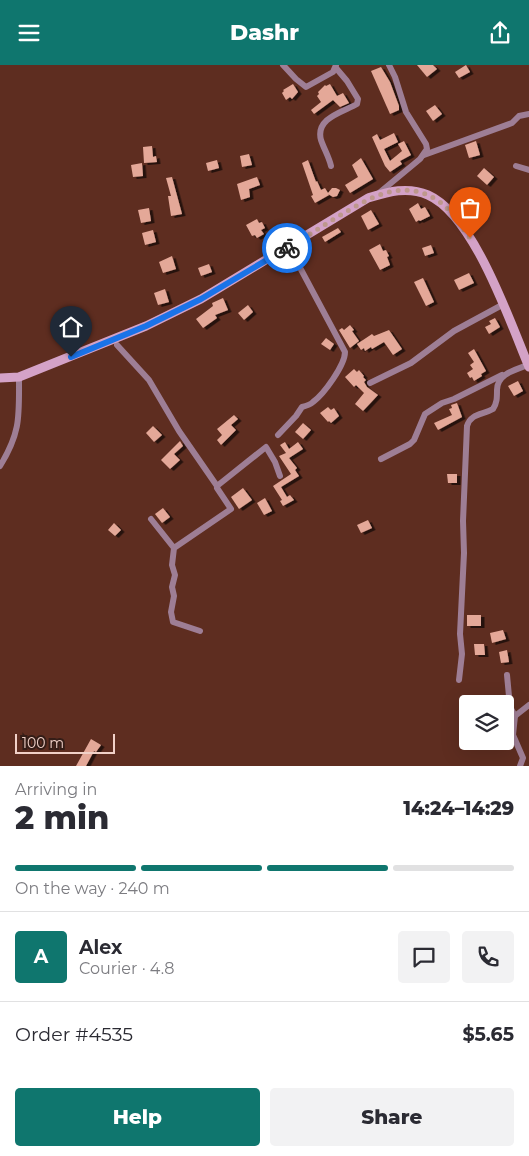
<!DOCTYPE html>
<html lang="en">
<head>
<meta charset="utf-8">
<style>
  :root { --surface:#fff; --page:#f2f2f3; --text:#2b2b33; --muted:#7c7c81; --line:#e1e1e2; --accent:#0f766e }
  body { margin:0; font-family:Montserrat,sans-serif; background:var(--page); color:var(--text); height:100vh; display:flex; flex-direction:column; font-size:19px; white-space:nowrap }
  * { box-sizing:border-box; margin:0 }
  p { font-size:16px; color:var(--muted) }
  .icon { flex:none; width:28px; height:28px; fill:none; stroke:currentColor; stroke-width:2; stroke-linecap:round; stroke-linejoin:round }
  .map { position:relative; height:701px; overflow:hidden }
  .details { display:flex; flex-direction:column; background:var(--surface); flex:1 }
  .details>* { flex:none }
  .buttons { position:absolute; left:459px; top:630px; display:grid; gap:10px }
  .buttons a { display:grid; place-items:center; width:55px; height:55px; border-radius:5px; background:var(--surface); box-shadow:0 5px 20px #0002; font-size:25px }
  .scale { position:absolute; left:15px; bottom:12px; width:100px; box-sizing:border-box; padding-left:5px; border:2px solid #f1d1c8; border-top:0; font-size:14px; line-height:18px; white-space:nowrap; color:#f1d1c8; -webkit-text-stroke:4px #341d17; paint-order:stroke }
  .pin { position:absolute; display:grid; place-items:center; width:42px; height:42px; color:#fff; margin:-51px -21px; border-radius:50% 50% 50% 0; rotate:-45deg; box-shadow:0 0 5px #0007 }
  .pin .icon { rotate:45deg }
  .courier { position:absolute; display:grid; place-items:center; width:50px; height:50px; margin:-25px; border:4px solid #1a73e8; border-radius:50%; background:#fff; color:#222; box-shadow:0 1px 6px #0007 }
  .summary em { font-style:normal; font-weight:800 }
  .summary div { display:flex; flex-direction:column-reverse }
  .summary { display:flex; align-items:center; justify-content:space-between; height:85px; padding:0 15px }
  h1 { font-size:32px; font-weight:800; line-height:38px }
  .bar { display:grid; grid-template-columns:repeat(4,1fr); gap:8px 5px; align-content:center; height:60px; padding:0 15px }
  .bar i { height:6px; border-radius:4px; background:var(--line) }
  .bar .active { background:var(--accent) }
  .bar p { grid-column:span 4 }
  .line { display:flex; align-items:center; gap:12px; padding:0 15px; border-top:1px solid var(--line) }
  .line div { flex:1 }
  .round { display:grid; place-items:center; flex:none; width:52px; height:52px; border-radius:5px; background:var(--page) }
  .cta { display:flex; gap:10px; margin-top:auto; padding:10px 15px }
  .cta a { flex:1; height:58px; border-radius:5px; background:var(--accent); color:#fff; font-size:20px; font-weight:800; line-height:58px; text-align:center }
  .cta a+a { background:var(--page); color:var(--text) }
  header { display:flex; justify-content:space-between; align-items:center; height:65px; padding:0 15px; background:var(--accent); color:#fff; font-size:22px; font-weight:800 }
  .map>svg:first-child { display:block }
</style>
</head>
<body>
<header><svg class="icon" aria-label="menu" viewBox="0 0 24 24"><path d="M4 6h16M4 12h16M4 18h16"/></svg>Dashr<svg class="icon" aria-label="share" viewBox="0 0 24 24"><path d="M12 15V3M7 8l5-5 5 5M5 13v7h14v-7"/></svg></header>
<div class="map">
<svg width="529" height="701" viewBox="0 0 529 701">
  <defs>
    <filter id="shadow"><feDropShadow dx="3.5" dy="2" stdDeviation="0" flood-color="#0009"/></filter>
  </defs>
  <rect width="100%" height="100%" fill="#5e2d20"/>
  <g fill="#e4a898" filter="url(#shadow)">
    <path d="M417,0H433L437,4L427,12Z"/>
    <path d="M466,0L470,7L459,13L455,7Z"/>
    <path d="M381,2L390,17L399,41V45L390,49L371,6Z"/>
    <path d="M293,19L298,27L292,34L290,32L286,35L282,28L284,26L283,25Z"/>
    <path d="M330,19L337,31L343,28L349,38L340,42L333,35L314,49L311,45L321,37L317,31L319,29L318,27L325,20L326,21Z"/>
    <path d="M435,40L442,49L433,56L426,46Z"/>
    <path d="M394,68L398,77L384,84L390,96L402,86L398,79L404,76L411,90L400,96L402,99L390,107L385,101L372,72L377,69L380,75Z"/>
    <path d="M476,76L480,90L469,93L465,80Z"/>
    <path d="M152,81L153,92L156,91L157,97L144,98L143,82Z"/>
    <path d="M249,89L252,100L242,102L240,91Z"/>
    <path d="M361,93L373,114L350,128L345,120L358,112L352,100Z"/>
    <path d="M217,95L219,103L208,106L206,98Z"/>
    <path d="M308,95L316,117L317,116L321,125L325,123L328,128L332,123H336L340,125L337,131L333,132L328,129L329,130L315,138L311,131L313,130L302,98Z"/>
    <path d="M142,98L143,111L133,112L131,100Z"/>
    <path d="M484,103L494,112L487,120L477,111Z"/>
    <path d="M172,112L182,149L171,151L168,131H171L166,113Z"/>
    <path d="M257,112L260,120L249,124L250,132L241,135L237,119Z"/>
    <path d="M418,138L421,144L425,142L430,151L420,156L419,155L416,157L409,144Z"/>
    <path d="M149,143L151,156L141,158L138,145Z"/>
    <path d="M371,145L379,159L368,165L361,151Z"/>
    <path d="M257,154L259,158L262,157L265,163L261,165L264,169L257,173L255,170L252,171L246,160Z"/>
    <path d="M338,163L341,167L325,177L322,172Z"/>
    <path d="M153,165L156,177L145,180L142,168Z"/>
    <path d="M380,179L383,186L386,185L389,191L387,192L390,200L380,205L369,185Z"/>
    <path d="M431,180L434,188L425,191L422,183Z"/>
    <path d="M172,191L176,204L163,208L159,197Z"/>
    <path d="M209,199L212,207L201,211L198,203Z"/>
    <path d="M469,208L474,218L459,225L454,215Z"/>
    <path d="M423,213L434,237L426,241L414,217Z"/>
    <path d="M165,224L169,237L158,240L154,228Z"/>
    <path d="M223,233L228,245L215,250L217,253L203,263L196,254L213,241L212,238Z"/>
    <path d="M248,240L253,247L244,255L238,248Z"/>
    <path d="M495,253L500,262L489,269L485,262L491,259L489,256Z"/>
    <path d="M350,260L354,265L352,266L359,276L350,283L339,265L342,263L344,265Z"/>
    <path d="M389,265L402,284L393,290L384,277L372,284L371,282L365,286L364,283L361,285L357,279L372,269L374,271Z"/>
    <path d="M326,273L334,279L330,285L321,279Z"/>
    <path d="M474,284L486,306L481,309L482,311L474,316L472,312L470,313L467,308L473,304L470,300L474,297L468,288Z"/>
    <path d="M354,304L357,307L359,305L364,311L363,312L366,315L364,317L367,322L378,330L363,346L355,339L364,328L356,320L354,322L345,312Z"/>
    <path d="M518,316L523,326L514,331L508,321Z"/>
    <path d="M457,338L462,352L438,365L434,358L452,350L449,344L452,343L451,340Z"/>
    <path d="M328,342L331,345L334,343L339,351L331,358L329,356L328,357L320,348Z"/>
    <path d="M234,350L238,354L231,360L236,365L221,380L217,375L222,370L217,364Z"/>
    <path d="M303,358L311,365L303,374L295,367Z"/>
    <path d="M153,361L162,370L154,377L146,368Z"/>
    <path d="M180,376L183,381L174,389L180,395L170,404L161,395Z"/>
    <path d="M285,377L289,384L298,377L303,384L289,393L297,403L295,405L299,411L281,422L287,432L290,430L294,435L283,441L280,436L282,435L273,421L291,409L279,391L286,388L280,380Z"/>
    <path d="M447,409H457V418H448Z"/>
    <path d="M243,423L252,435L239,444L231,432Z"/>
    <path d="M265,433L272,446L264,450L257,438Z"/>
    <path d="M163,443L170,452L162,458L155,449Z"/>
    <path d="M368,455L372,463L361,468L357,460Z"/>
    <path d="M114,458L121,465L115,471L108,465Z"/>
    <rect x="467" y="550" width="14" height="11"/>
    <path d="M503,565L506,574L492,578L490,568Z"/>
    <path d="M474,579H484L485,590H475Z"/>
    <path d="M507,585L509,597L501,598L499,587Z"/>
    <path d="M91,674L101,680L96,687L94,686L86,701H76Z"/>
  </g>
  <g fill="none" stroke-linecap="round" stroke-linejoin="round">
    <g stroke="#9e7e95" stroke-width="6">
      <path d="M283,0L296,14L306,22L333,7L336,0"/>
      <path d="M424,90L512,58L519,51L529,49"/>
      <path d="M331,101C329,92 324,84 321,75C315,53 343,47 357,39L358,34L347,16L336,3"/>
      <path d="M516,101L529,105"/>
      <path d="M379,128L420,94L427,84L426,79L406,47L395,12L389,0"/>
      <path d="M117,280L149,315L179,366L217,421L266,382L275,397L280,411"/>
      <path d="M370,318L411,298L454,266L502,240"/>
      <path d="M278,370L296,351L302,342C306,341 310,340 313,337C324,329 345,300 345,287L289,182"/>
      <path d="M381,394L410,379L414,375L425,349L442,338L454,334L502,310"/>
      <path d="M0,401C21,367 19,351 19,312"/>
      <path d="M200,566L173,557L171,547L174,531L172,522L175,510L172,500L174,483L151,454L174,483L231,444L217,423"/>
      <path d="M507,610L510,642L515,651L513,670L523,693L520,701"/>
      <path d="M459,615L462,589L460,569L464,488L463,456L467,361C471,348 483,350 493,344C497,338 497,333 497,325C497,309 515,305 528,300"/>
      <path d="M515,651L529,640"/>
    </g>
    <path stroke="#d4a2c7" stroke-width="9" d="M0,313L19,312L146,261L201,234L368,133C388,127 407,121 428,130C474,150 510,257 529,302"/>
  </g>
  <g fill="none" stroke-linecap="round" stroke-linejoin="round">
    <path stroke="#be988d" stroke-width="5" stroke-dasharray="0 9" d="M287,183C304,173 320,163 337,152C368,134 401,112 437,135C451,144 460,160 470,173"/>
    <path stroke="#1a73e8" stroke-width="6" d="M71,292L146,261L201,234L287,183"/>
  </g>
</svg>
<div class="buttons">
<a><svg class="icon" aria-label="layers" viewBox="0 0 24 24"><path d="M12 4l9 5-9 5-9-5zM3 14l9 5 9-5"/></svg></a>
</div>
<div class="scale">100 m</div>
<div class="pin" style="left:470px;top:173px;background:#ea580c"><svg class="icon" aria-label="bag" viewBox="0 0 24 24"><path d="M5 8h14l-1 12H6zM9 8a3 3 0 0 1 6 0"/></svg></div>
<div class="pin" style="left:71px;top:292px;background:#1f2937"><svg class="icon" aria-label="home" viewBox="0 0 24 24"><path d="M3 11l9-7 9 7M6 9v11h12V9"/></svg></div>
<div class="courier" style="left:287px;top:183px"><svg class="icon" aria-label="bike" viewBox="0 0 24 24"><circle cx="6" cy="16" r="4"/><circle cx="18" cy="16" r="4"/><path d="M6 16l4-8h5l3 8M10 8l3 8H6M13 5h3"/></svg></div>
</div>
<section class="details">
<div class="summary"><div><h1>2 min</h1><p>Arriving in</p></div><em>14:24–14:29</em></div>
<div class="bar"><i class="active"></i><i class="active"></i><i class="active"></i><i></i><p>On the way · 240 m</p></div>
<div class="line" style="height:90px"><b class="round" style="background:var(--accent);color:#fff">A</b><div><b>Alex</b><p>Courier · 4.8</p></div><a class="round"><svg class="icon" aria-label="chat" viewBox="0 0 24 24"><path d="M4 5h16v11H9l-5 4z"/></svg></a><a class="round"><svg class="icon" aria-label="phone" viewBox="0 0 24 24"><path d="M5 4h4l2 5-3 2q2 4 5 5l2-3 5 2v4C11 20 4 13 5 4z"/></svg></a></div>
<div class="line" style="height:65px"><div>Order #4535</div><b>$5.65</b></div>
<div class="cta"><a>Help</a><a>Share</a></div>
</section>
</body>
</html>
